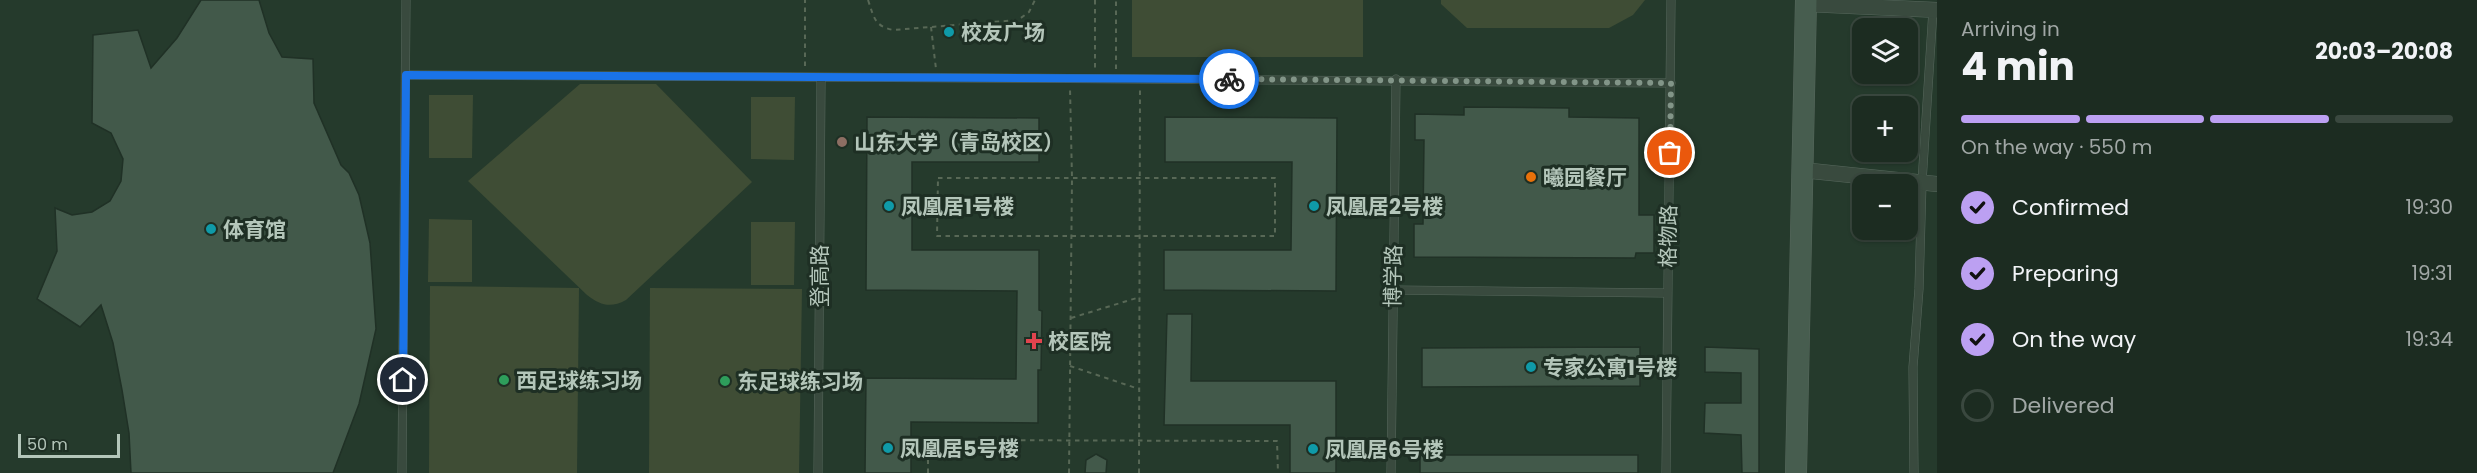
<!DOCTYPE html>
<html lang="en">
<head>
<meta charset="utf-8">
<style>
  :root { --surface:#1c2c21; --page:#29382e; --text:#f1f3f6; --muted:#a0a7a5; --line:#3a483f; --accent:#bca0f2 }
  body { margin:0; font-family:Poppins,"Noto Sans SC",sans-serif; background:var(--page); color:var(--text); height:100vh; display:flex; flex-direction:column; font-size:22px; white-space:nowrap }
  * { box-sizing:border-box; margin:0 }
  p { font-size:20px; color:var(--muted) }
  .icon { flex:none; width:33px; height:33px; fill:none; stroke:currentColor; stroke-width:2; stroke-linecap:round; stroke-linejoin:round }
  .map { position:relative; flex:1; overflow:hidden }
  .side { display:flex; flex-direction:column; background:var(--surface); width:540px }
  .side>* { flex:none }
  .fabs { position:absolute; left:1852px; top:18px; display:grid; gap:12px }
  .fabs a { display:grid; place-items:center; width:66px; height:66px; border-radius:12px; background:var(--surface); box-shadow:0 2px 4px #0004,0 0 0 2px var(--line); font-size:30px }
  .scale { position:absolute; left:18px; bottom:15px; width:102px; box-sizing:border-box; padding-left:6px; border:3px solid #b4c6ba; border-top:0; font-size:16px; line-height:21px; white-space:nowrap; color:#b4c6ba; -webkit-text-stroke:4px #1e2f24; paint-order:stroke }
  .pin { position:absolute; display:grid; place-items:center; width:51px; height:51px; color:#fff; margin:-26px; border:3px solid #fff; border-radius:50%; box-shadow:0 2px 6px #0007 }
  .courier { position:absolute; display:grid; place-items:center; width:60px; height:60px; margin:-30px; border:4px solid #1a73e8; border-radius:50%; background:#fff; color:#222; box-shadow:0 2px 8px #0007 }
  .headline em { font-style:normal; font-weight:700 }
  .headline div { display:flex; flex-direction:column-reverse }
  .headline { display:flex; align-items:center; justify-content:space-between; height:102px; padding:0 24px }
  h1 { font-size:39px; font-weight:700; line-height:45px }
  .bar { display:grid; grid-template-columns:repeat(4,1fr); gap:9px 6px; align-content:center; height:72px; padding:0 24px }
  .bar i { height:8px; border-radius:4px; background:var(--line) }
  .bar .current { background:var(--accent) }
  .bar p { grid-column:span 4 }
  ol { padding:0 24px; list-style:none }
  li { display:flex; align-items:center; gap:18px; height:66px }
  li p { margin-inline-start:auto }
  li .icon { padding:6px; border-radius:50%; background:var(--accent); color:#111; stroke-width:4 }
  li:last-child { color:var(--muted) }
  li i { width:33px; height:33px; border:3px solid var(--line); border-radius:50% }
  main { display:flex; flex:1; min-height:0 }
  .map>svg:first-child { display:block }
</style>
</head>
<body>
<main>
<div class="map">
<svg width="1937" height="473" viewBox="0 0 1937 473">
  <rect width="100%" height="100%" fill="#253a2c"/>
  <g fill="#3f4d35">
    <rect x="1132" y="0" width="231" height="57"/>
    <path d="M1441,0H1645L1633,15L1609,28H1467L1441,4Z"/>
    <path d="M580,84H656L752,182L626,300C611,308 601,306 587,295L468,181Z"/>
    <path d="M429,95H473L472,158H429Z"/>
    <path d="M751,97H795L794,160L751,159Z"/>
    <path d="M429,219L472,220V282H428Z"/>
    <path d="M751,222H795L794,285H751Z"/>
    <path d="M430,286L579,288L577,473H429Z"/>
    <path d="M650,288L802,289L799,473H649Z"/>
  </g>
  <g fill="#42594a" stroke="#203126" stroke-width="1.5">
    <path d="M201,0H259L269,33L282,57L313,59L314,103L341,165L349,173L359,195L370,243L376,329L359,404L333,473H131L129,433L122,390L113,343L101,305L80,327L37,299L57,251L55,208L72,215L92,212L110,201L121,181L123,159L111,133L92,123L93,35L138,30L151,68L177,38Z"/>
    <path d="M1464,107L1569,108V117L1639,118V215H1654V253H1636L1635,258L1414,257V224H1423L1424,140H1415V114L1464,115Z"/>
    <path d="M867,117L1039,118V162H912V250H1039V310L1042,311L1041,370H1038V423L911,422V473H865L866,378L1016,379L1017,291L866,290Z"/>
    <path d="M1165,117L1337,118L1336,291L1164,290V250H1291L1292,162H1165Z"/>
    <path d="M1167,314H1192L1191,381H1336V473H1290V425H1164Z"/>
    <path d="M1640,347V386L1422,387V348Z"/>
    <path d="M1705,347L1759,349V473H1742L1741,435L1704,433L1705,403H1741V373L1705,372Z"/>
    <path d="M1096,454L1107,460L1106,473H1085L1086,460Z"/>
    <rect x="1420" y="455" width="218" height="18"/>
  </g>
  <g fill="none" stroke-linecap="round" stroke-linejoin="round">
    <g stroke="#57685d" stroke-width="9">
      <g id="service">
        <path d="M406,75C828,79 1249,77 1671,83"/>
        <path d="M1393,290L1667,293"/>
        <path d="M402,473L406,0"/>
        <path d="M818,473L821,79"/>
        <path d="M1391,473L1396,79"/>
        <path d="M1666,473L1671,0"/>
        <path d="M1914,473L1913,367L1919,289L1922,182L1933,10"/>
      </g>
    </g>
    <g stroke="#57685d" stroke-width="16">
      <g id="minor">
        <path d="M1806,4L1937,10"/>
        <path d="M1802,170L1937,184"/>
      </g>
    </g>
    <g stroke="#57685d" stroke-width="22">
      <path id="secondary" d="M1796,473L1806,0"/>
    </g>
    <g stroke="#586856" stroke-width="2" stroke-dasharray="4.5 4.5" stroke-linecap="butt">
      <path d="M868,0C874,17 874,26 893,30L1018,20L1029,12L1035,0"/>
      <path d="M1095,0V69"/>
      <path d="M931,27L936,69"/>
      <path d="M805,66V0"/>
      <path d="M1116,69V0"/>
      <path d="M938,178H1275V236H937Z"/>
      <path d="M1071,318L1140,297"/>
      <path d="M1070,366L1139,389"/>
      <path d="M928,473V440L1277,441L1278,473"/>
      <path d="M1069,473L1072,178L1070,88"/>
      <path d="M1139,473L1140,88"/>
    </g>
    <use href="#service" stroke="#394a3e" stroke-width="8"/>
    <use href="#minor" stroke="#394a3e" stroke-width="15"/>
    <use href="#secondary" stroke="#475d4f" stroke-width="21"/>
  </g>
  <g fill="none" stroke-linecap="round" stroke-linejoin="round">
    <path stroke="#829588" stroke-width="6" stroke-dasharray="0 10.8" d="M1229,79L1671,83L1670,153"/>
    <path stroke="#1a73e8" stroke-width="8" d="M403,380L406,75L1229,79"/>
  </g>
  <g fill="#0f9aa8" stroke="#1e2f24" stroke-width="2">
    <circle cx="949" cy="32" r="6"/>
    <circle cx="889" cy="206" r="6"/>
    <circle cx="1314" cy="206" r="6"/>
    <circle cx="211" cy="229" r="6"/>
    <circle cx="1531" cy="367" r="6"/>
    <circle cx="888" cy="448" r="6"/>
    <circle cx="1313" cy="449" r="6"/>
  </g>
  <circle fill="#8d6e63" stroke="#1e2f24" stroke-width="2" cx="842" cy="142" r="6"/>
  <circle fill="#e8710a" stroke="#1e2f24" stroke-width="2" cx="1531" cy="177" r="6"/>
  <path fill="#e0444e" stroke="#1e2f24" stroke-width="2" d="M1031 332h6v6h6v6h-6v6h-6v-6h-6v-6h6z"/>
  <g fill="#2e9e5b" stroke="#1e2f24" stroke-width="2">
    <circle cx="504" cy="380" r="6"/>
    <circle cx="725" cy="381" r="6"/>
  </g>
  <g text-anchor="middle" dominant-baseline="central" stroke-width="6" stroke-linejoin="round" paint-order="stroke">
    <g font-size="21" font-weight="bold" fill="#b4c6ba" stroke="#1e2f24" text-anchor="start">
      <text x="961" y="32">校友广场</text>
      <text x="854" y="142">山东大学（青岛校区）</text>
      <text x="1543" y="177">曦园餐厅</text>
      <text x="901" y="206">凤凰居1号楼</text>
      <text x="1326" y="206">凤凰居2号楼</text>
      <text x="223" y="229">体育馆</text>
      <text x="1048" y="341">校医院</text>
      <text x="1543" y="367">专家公寓1号楼</text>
      <text x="516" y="380">西足球练习场</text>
      <text x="737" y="381">东足球练习场</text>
      <text x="900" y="448">凤凰居5号楼</text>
      <text x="1325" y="449">凤凰居6号楼</text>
    </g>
    <g font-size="21" fill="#b4c6ba" stroke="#1e2f24">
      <text transform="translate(1668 236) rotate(-89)">格物路</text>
      <text transform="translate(819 276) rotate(-90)">登高路</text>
      <text transform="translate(1393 276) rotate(-89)">博学路</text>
    </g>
  </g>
</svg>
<div class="fabs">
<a><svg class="icon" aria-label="layers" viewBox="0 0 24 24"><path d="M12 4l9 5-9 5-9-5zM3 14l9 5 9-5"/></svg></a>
<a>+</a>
<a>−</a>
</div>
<div class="scale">50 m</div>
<div class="pin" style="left:1670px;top:153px;background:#ea580c"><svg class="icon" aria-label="bag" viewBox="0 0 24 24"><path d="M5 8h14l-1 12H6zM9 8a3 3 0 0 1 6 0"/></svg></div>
<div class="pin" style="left:403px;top:380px;background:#1f2937"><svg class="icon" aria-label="home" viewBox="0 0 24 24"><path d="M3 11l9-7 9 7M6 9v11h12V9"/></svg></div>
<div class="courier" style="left:1229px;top:79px"><svg class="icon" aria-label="bike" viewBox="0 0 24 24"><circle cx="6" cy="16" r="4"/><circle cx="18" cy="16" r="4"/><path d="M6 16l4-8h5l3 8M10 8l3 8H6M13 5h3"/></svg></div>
</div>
<section class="side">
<div class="headline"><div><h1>4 min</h1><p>Arriving in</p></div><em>20:03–20:08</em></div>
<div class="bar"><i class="current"></i><i class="current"></i><i class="current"></i><i></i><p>On the way · 550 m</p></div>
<ol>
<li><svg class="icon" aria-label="check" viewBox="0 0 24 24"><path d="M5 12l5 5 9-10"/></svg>Confirmed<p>19:30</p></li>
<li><svg class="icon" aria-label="check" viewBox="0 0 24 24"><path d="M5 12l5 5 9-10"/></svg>Preparing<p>19:31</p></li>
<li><svg class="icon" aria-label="check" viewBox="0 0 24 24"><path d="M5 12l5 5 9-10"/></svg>On the way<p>19:34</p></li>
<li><i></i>Delivered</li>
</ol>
</section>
</main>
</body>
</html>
